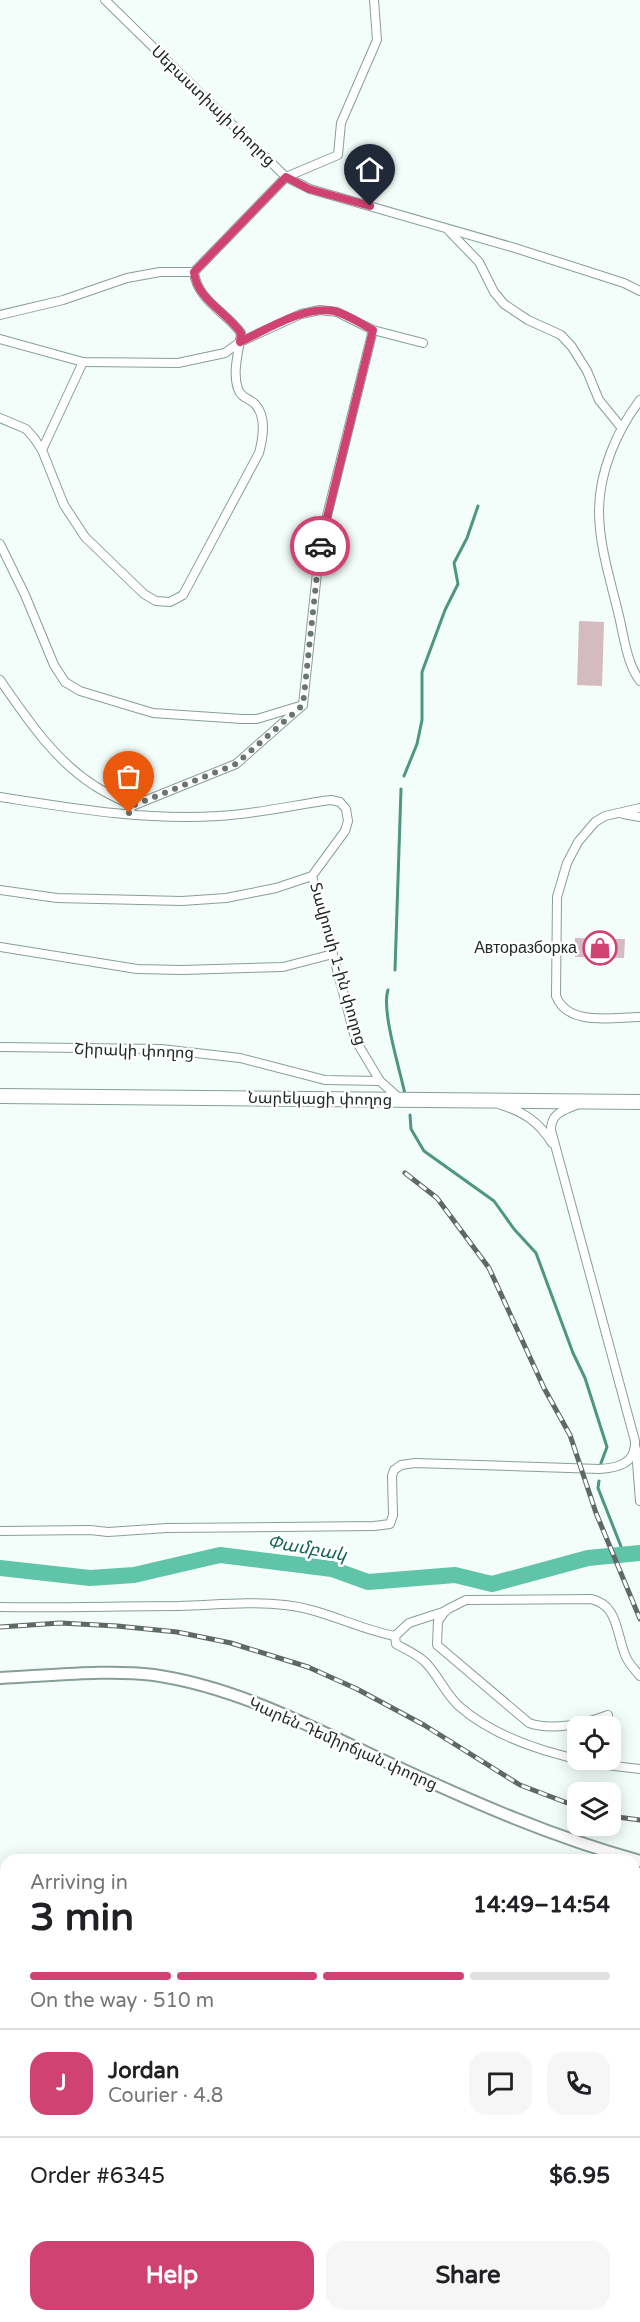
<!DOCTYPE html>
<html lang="en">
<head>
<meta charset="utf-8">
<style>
  :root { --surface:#fff; --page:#f6f6f6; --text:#202124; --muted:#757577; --line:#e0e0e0; --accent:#cf4271 }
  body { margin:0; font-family:"Varela Round","Noto Sans Armenian",sans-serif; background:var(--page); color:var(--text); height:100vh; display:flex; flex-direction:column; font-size:22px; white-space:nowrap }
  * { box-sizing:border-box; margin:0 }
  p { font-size:20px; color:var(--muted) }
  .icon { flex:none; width:33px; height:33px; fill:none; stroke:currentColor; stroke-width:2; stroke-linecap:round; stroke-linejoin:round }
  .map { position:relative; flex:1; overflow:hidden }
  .sheet { position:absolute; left:0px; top:1854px; width:640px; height:468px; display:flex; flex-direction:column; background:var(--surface); border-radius:18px 18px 0 0; box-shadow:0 3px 15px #0003 }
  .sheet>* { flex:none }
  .buttons { position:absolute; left:567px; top:1716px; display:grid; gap:12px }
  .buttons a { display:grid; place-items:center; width:54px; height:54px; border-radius:12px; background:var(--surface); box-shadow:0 3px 15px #0003; font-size:30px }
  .pin { position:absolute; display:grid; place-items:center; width:51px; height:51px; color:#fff; margin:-62px -26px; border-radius:50% 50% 50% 0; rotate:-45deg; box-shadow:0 0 6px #0007 }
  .pin .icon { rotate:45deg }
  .courier { position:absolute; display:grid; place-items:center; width:60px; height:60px; margin:-30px; border:4px solid #cf4271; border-radius:50%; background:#fff; color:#222; box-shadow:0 2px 8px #0007 }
  .overview em { font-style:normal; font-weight:800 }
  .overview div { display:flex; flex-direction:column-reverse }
  .overview { display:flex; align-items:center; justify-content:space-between; height:102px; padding:0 30px }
  h1 { font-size:39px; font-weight:800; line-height:45px }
  .bar { display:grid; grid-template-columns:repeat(4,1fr); gap:9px 6px; align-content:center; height:72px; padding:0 30px }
  .bar i { height:8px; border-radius:4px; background:var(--line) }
  .bar .current { background:var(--accent) }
  .bar p { grid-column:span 4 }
  .line { display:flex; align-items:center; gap:15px; padding:0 30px; border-top:2px solid var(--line) }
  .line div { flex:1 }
  .round { display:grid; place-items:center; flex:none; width:63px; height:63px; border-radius:18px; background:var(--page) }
  .action { display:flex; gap:12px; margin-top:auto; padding:12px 30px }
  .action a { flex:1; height:69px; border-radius:18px; background:var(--accent); color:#fff; font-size:24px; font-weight:800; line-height:69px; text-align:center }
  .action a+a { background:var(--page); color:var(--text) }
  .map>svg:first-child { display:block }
</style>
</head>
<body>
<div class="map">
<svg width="640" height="2322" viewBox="0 0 640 2322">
  <rect width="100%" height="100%" fill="#f3fefa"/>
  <g fill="#b6fbe5">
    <path d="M0,2275L6,2281V2316H248L259,2322H0Z"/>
    <path d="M349,2316H544L540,2322H343Z"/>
  </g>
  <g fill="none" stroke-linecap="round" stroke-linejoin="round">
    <g stroke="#4d9681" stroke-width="3">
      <path d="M404,776L417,744L422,720V672L445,610L458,584L454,563L467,538L478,506"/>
      <path d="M395,970L401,789"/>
      <path d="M388,990C381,1010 400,1070 405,1094"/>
      <path d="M410,1115L411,1129L424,1151L494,1201L514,1229L536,1253L573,1353L585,1378L607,1447L601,1463"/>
      <path d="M599,1481L598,1488L624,1554"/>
    </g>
    <path stroke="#60c4a8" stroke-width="16" d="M0,1568L90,1578L134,1575L220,1555L332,1569L368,1582L455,1575L492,1584L588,1558L640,1553"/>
  </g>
  <g fill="#d4bbc0">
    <path d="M579,621L604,622L602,686L577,685Z"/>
    <path d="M575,938L625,939L624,958L575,957Z"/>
  </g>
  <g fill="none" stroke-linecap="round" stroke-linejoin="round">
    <g stroke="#879f97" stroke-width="10">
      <g id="street">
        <path d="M105,0L286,177L310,189L515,248L624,283L640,291"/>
        <path d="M449,231L479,262L494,292L504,304L528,320L561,335L572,347L587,371L599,400L621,427"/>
        <path d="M0,315L63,300L127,278L160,272H194L286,177L338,155L341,123L377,40L374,0"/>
        <path d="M0,339L83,362L178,363L225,353L240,342L301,314L320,310L337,312L373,330L423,343"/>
        <path d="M640,400C617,430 599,472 599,511C599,546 611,582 619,616C624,637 627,664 640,681"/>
        <path d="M0,418L26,429L34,438L42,450L64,505L85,537L144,594L156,601L170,602L183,595L259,453C263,438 267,417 255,404C249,398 241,398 238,389C232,372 239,351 241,333C226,312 197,300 194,272"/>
        <path d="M42,450L83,362"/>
        <path d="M0,544L25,595L54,665L65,682L80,691L153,713L242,719H257L303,705L236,764L132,806L129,813"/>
        <path d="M0,680C27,719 55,761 95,786C107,794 120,799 132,806"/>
        <path d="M303,705L320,544L373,330"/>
        <path d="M0,797C71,808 146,821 218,816C257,814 293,805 331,800L340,802L346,809L348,821L345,831L312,876L276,888L226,898L182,901L57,898L0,890"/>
        <path d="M640,808L605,816L595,822L578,842L567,863L557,897L556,996C568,1027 613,1017 640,1017"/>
        <path d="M623,814L640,817"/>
        <path d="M312,876L356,1041L380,1081"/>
        <path d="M0,947L137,969L182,970L283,967L333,954"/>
        <path d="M0,1047L161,1049L240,1058L325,1080L380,1081L400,1099"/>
        <path d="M501,1105C524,1112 539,1122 552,1143"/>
        <path d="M636,1449L640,1501"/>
        <path d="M0,1531L90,1530L108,1532L167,1528L374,1526L390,1524L393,1515L392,1476L394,1470L401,1465L415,1463L599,1469C617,1468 636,1464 635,1441L551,1130C551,1112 564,1111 578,1104"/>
        <path d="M0,1607C60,1608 120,1606 179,1606C215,1605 250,1601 285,1605C324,1609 357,1629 395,1636"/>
        <path d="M446,1611L409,1623L395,1636L396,1644C405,1649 416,1654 424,1661C438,1674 445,1694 460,1707C505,1746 583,1764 640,1769"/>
        <path d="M608,1715C585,1724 552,1731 529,1723L437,1645L438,1621L446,1610L466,1600L591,1599C619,1605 616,1635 626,1657C629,1664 635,1670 640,1676"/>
      </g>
    </g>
    <g stroke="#879f97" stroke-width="14">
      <path id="secondary" d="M0,1678C51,1676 104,1669 154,1675C237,1687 316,1729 391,1764C473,1802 552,1837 640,1861"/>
    </g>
    <g stroke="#879f97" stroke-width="16">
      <path id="highway" d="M0,1096L640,1102"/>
    </g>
    <use href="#street" stroke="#fff" stroke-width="8"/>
    <use href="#secondary" stroke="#fff" stroke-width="10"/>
    <use href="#highway" stroke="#fff" stroke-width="14"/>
    <g stroke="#5e6865" stroke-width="5">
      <g id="rail">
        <path d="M405,1173L437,1198L489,1268L544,1388L570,1435L596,1513L640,1619"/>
        <path d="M0,1627L60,1623L117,1626L177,1632L231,1643L308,1667L357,1689L424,1725L520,1785L578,1807"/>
        <path d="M610,1816L640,1820"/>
      </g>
    </g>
    <use href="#rail" stroke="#fff" stroke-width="3" stroke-dasharray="9" stroke-linecap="butt"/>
  </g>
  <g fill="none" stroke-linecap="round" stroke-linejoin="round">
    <path stroke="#6a7471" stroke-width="6" stroke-dasharray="0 10.8" d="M129,813L132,806L236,764L303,705L320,546"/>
    <path stroke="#cf4271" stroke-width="8" d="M320,546L373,330C361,324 347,314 334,311C303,306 268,329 240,342L241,333C226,311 197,300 194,272L286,177L309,189L370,206"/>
  </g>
  <defs>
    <g id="shop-ring" transform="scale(1.725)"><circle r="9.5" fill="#fff" stroke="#cf4271" stroke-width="1.5"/><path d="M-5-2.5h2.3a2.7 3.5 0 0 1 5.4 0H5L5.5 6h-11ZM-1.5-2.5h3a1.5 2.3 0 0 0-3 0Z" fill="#cf4271"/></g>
  </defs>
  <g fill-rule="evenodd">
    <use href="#shop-ring" x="600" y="948"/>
  </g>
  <g text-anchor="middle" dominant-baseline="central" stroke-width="5" stroke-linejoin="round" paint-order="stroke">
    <g font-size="16" fill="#212a27" stroke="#fff">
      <text transform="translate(213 106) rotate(44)">Սեբաստիայի փողոց</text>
      <text transform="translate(338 964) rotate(74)">Տավրոսի 1-ին փողոց</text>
      <text transform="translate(134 1051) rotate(2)">Շիրակի փողոց</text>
      <text transform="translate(320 1099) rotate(1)">Նարեկացի փողոց</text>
      <text transform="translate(343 1744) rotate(24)">Կարեն Դեմիրճյան փողոց</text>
    </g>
    <g font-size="16" fill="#212a27" stroke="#fff" text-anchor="end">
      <text x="577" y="948">Авторазборка</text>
    </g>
    <g font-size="18" font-style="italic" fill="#156552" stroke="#fff">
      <text transform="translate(307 1548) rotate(10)">Փամբակ</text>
    </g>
  </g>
</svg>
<div class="buttons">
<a><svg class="icon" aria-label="locate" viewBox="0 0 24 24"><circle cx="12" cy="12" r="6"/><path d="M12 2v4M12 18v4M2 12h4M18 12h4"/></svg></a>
<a><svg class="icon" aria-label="layers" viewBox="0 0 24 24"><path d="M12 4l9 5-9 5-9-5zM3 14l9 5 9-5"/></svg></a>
</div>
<div class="pin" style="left:129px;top:813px;background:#ea580c"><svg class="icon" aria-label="bag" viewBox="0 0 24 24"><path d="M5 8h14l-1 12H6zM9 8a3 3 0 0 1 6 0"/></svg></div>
<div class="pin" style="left:370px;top:206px;background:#1f2937"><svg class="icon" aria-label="home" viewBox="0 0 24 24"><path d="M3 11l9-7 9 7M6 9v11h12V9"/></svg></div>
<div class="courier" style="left:320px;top:546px"><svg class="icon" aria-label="car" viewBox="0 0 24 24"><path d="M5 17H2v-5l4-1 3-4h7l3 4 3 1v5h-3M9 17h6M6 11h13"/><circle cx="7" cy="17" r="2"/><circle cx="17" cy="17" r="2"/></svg></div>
<section class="sheet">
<div class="overview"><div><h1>3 min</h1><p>Arriving in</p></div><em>14:49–14:54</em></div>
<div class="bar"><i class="current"></i><i class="current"></i><i class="current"></i><i></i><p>On the way · 510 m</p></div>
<div class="line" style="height:108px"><b class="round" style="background:var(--accent);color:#fff">J</b><div><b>Jordan</b><p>Courier · 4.8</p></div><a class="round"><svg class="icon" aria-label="chat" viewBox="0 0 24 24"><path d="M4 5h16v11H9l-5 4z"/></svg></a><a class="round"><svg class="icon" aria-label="phone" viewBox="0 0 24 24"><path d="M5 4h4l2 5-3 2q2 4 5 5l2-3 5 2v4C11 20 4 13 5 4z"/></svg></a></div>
<div class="line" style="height:78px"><div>Order #6345</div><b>$6.95</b></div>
<div class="action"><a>Help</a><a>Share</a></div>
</section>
</div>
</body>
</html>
